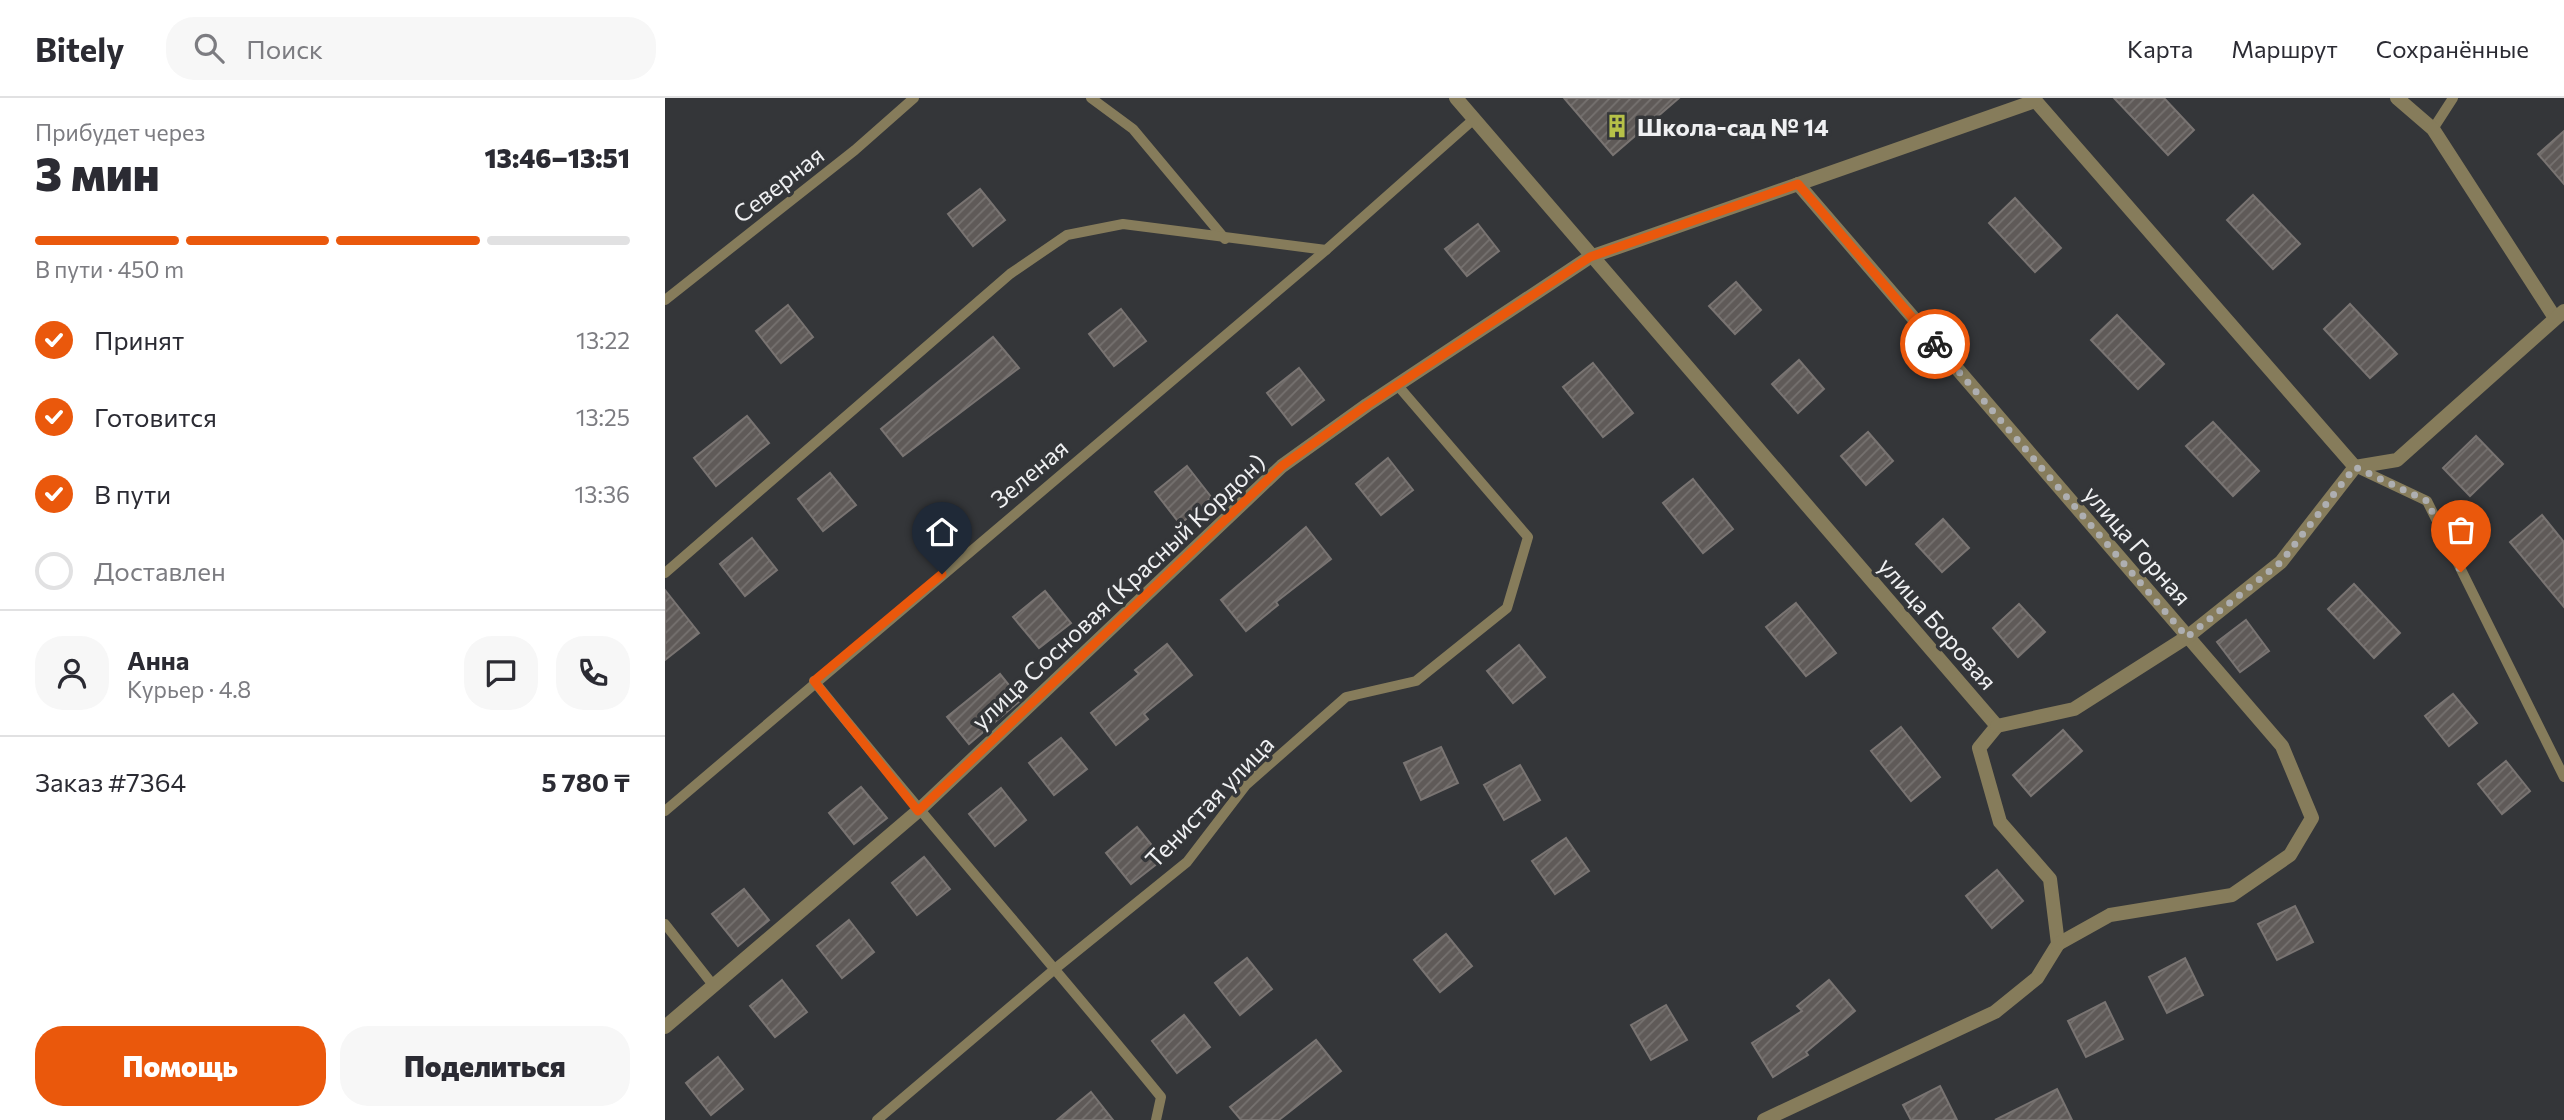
<!DOCTYPE html>
<html lang="ru">
<head>
<meta charset="utf-8">
<style>
  :root { --surface:#fff; --page:#f7f7f7; --text:#2b2b33; --muted:#7c7c81; --line:#e1e1e2; --accent:#ea580c }
  body { margin:0; font-family:Commissioner,sans-serif; background:var(--page); color:var(--text); height:100vh; display:flex; flex-direction:column; font-size:26px; white-space:nowrap }
  * { box-sizing:border-box; margin:0 }
  p { font-size:23px; color:var(--muted) }
  .icon { flex:none; width:38px; height:38px; fill:none; stroke:currentColor; stroke-width:2; stroke-linecap:round; stroke-linejoin:round }
  .map { position:relative; flex:1; overflow:hidden }
  .side { display:flex; flex-direction:column; background:var(--surface); width:665px }
  .side>* { flex:none }
  .pin { position:absolute; display:grid; place-items:center; width:60px; height:60px; color:#fff; margin:-72px -30px; border-radius:50% 50% 50% 0; rotate:-45deg; box-shadow:0 0 7px #0007 }
  .pin .icon { rotate:45deg }
  .courier { position:absolute; display:grid; place-items:center; width:70px; height:70px; margin:-35px; border:5px solid #ea580c; border-radius:50%; background:#fff; color:#222; box-shadow:0 2px 9px #0007 }
  .head em { font-style:normal; font-weight:800 }
  .head div { display:flex; flex-direction:column-reverse }
  .head { display:flex; align-items:center; justify-content:space-between; height:119px; padding:0 35px }
  h1 { font-size:46px; font-weight:800; line-height:52px }
  .bar { display:grid; grid-template-columns:repeat(4,1fr); gap:10px 7px; align-content:center; height:84px; padding:0 35px }
  .bar i { height:9px; border-radius:5px; background:var(--line) }
  .bar .selected { background:var(--accent) }
  .bar p { grid-column:span 4 }
  .line { display:flex; align-items:center; gap:18px; padding:0 35px; border-top:2px solid var(--line) }
  .line div { flex:1 }
  .round { display:grid; place-items:center; flex:none; width:74px; height:74px; border-radius:28px; background:var(--page) }
  ol { padding:0 35px; list-style:none }
  li { display:flex; align-items:center; gap:21px; height:77px }
  li p { margin-inline-start:auto }
  li .icon { padding:7px; border-radius:50%; background:var(--accent); color:#fff; stroke-width:4 }
  li:last-child { color:var(--muted) }
  li i { width:38px; height:38px; border:4px solid var(--line); border-radius:50% }
  .button { display:flex; gap:14px; margin-top:auto; padding:14px 35px }
  .button a { flex:1; height:80px; border-radius:28px; background:var(--accent); color:#fff; font-size:28px; font-weight:800; line-height:80px; text-align:center }
  .button a+a { background:var(--page); color:var(--text) }
  header { display:flex; align-items:center; gap:42px; box-sizing:border-box; height:98px; padding:0 35px; background:var(--surface); border-bottom:2px solid var(--line) }
  header strong { font-size:33px }
  nav { display:flex; gap:38px; margin-inline-start:auto; font-size:24px }
  .search { width:490px; height:63px; background:var(--page); display:flex; align-items:center; gap:18px; box-sizing:border-box; padding:0 24px; border-radius:28px; color:var(--muted); font-size:26px }
  main { display:flex; flex:1; min-height:0 }
  .map>svg:first-child { display:block }
</style>
</head>
<body>
<header>
<strong>Bitely</strong>
<div class="search"><svg class="icon" aria-label="search" viewBox="0 0 24 24"><circle cx="10" cy="10" r="6"/><path d="M15 15l6 6"/></svg>Поиск</div>
<nav><a>Карта</a><a>Маршрут</a><a>Сохранённые</a></nav>
</header>
<main>
<section class="side">
<div class="head"><div><h1>3 мин</h1><p>Прибудет через</p></div><em>13:46–13:51</em></div>
<div class="bar"><i class="selected"></i><i class="selected"></i><i class="selected"></i><i></i><p>В пути · 450 m</p></div>
<ol>
<li><svg class="icon" aria-label="check" viewBox="0 0 24 24"><path d="M5 12l5 5 9-10"/></svg>Принят<p>13:22</p></li>
<li><svg class="icon" aria-label="check" viewBox="0 0 24 24"><path d="M5 12l5 5 9-10"/></svg>Готовится<p>13:25</p></li>
<li><svg class="icon" aria-label="check" viewBox="0 0 24 24"><path d="M5 12l5 5 9-10"/></svg>В пути<p>13:36</p></li>
<li><i></i>Доставлен</li>
</ol>
<div class="line" style="height:126px"><a class="round"><svg class="icon" aria-label="person" viewBox="0 0 24 24"><circle cx="12" cy="8" r="4"/><path d="M4 21q1-7 8-7t8 7"/></svg></a><div><b>Анна</b><p>Курьер · 4.8</p></div><a class="round"><svg class="icon" aria-label="chat" viewBox="0 0 24 24"><path d="M4 5h16v11H9l-5 4z"/></svg></a><a class="round"><svg class="icon" aria-label="phone" viewBox="0 0 24 24"><path d="M5 4h4l2 5-3 2q2 4 5 5l2-3 5 2v4C11 20 4 13 5 4z"/></svg></a></div>
<div class="line" style="height:91px"><div>Заказ #7364</div><b>5 780 ₸</b></div>
<div class="button"><a>Помощь</a><a>Поделиться</a></div>
</section>
<div class="map">
<svg width="1899" height="1022" viewBox="0 0 1899 1022">
  <defs>
    <pattern id="building-hatch" width="6" height="6" patternUnits="userSpaceOnUse" patternTransform="scale(1.75)"><rect width="6" height="6" fill="#5f5a58"/><path d="M-1 1l2-2M0 6l6-6M5 7l2-2" fill="none" stroke="#767270"/></pattern>
  </defs>
  <rect width="100%" height="100%" fill="#343639"/>
  <g fill="url(#building-hatch)" stroke="#797472" stroke-width="2">
    <path d="M899,0H1014L948,57Z"/>
    <path d="M1449,0H1499L1529,32L1503,57Z"/>
    <path d="M1899,33V86L1873,56Z"/>
    <path d="M315,91L340,122L308,148L283,116Z"/>
    <path d="M1588,97L1635,146L1608,171L1562,122Z"/>
    <path d="M1350,100L1396,150L1370,174L1324,125Z"/>
    <path d="M813,126L834,153L802,178L780,151Z"/>
    <path d="M1071,184L1096,212L1070,236L1044,208Z"/>
    <path d="M1685,206L1732,256L1705,280L1659,231Z"/>
    <path d="M123,207L148,239L116,265L91,233Z"/>
    <path d="M456,211L481,243L449,268L424,236Z"/>
    <path d="M1452,217L1499,266L1473,291L1426,242Z"/>
    <path d="M328,239L354,270L238,358L216,331Z"/>
    <path d="M1134,262L1159,291L1133,315L1107,286Z"/>
    <path d="M928,265L968,315L938,339L898,289Z"/>
    <path d="M634,270L659,302L627,327L602,295Z"/>
    <path d="M82,318L104,345L51,388L29,360Z"/>
    <path d="M1548,324L1594,373L1568,398L1521,348Z"/>
    <path d="M1203,334L1228,363L1201,387L1176,358Z"/>
    <path d="M1811,338L1838,366L1805,398L1778,370Z"/>
    <path d="M723,360L748,392L716,417L691,386Z"/>
    <path d="M522,368L547,400L515,426L490,394Z"/>
    <path d="M165,375L191,407L158,433L133,401Z"/>
    <path d="M1028,381L1068,431L1038,455L998,405Z"/>
    <path d="M1877,417L1899,444V509L1845,444Z"/>
    <path d="M1278,421L1304,450L1277,474L1251,446Z"/>
    <path d="M641,429L666,461L611,504L613,507L581,533L556,502Z"/>
    <path d="M87,440L112,472L80,498L55,466Z"/>
    <path d="M1689,486L1735,535L1709,560L1663,511Z"/>
    <path d="M0,492L34,535L0,562Z"/>
    <path d="M380,493L406,525L374,550L348,519Z"/>
    <path d="M1131,505L1171,555L1141,578L1101,529Z"/>
    <path d="M1354,506L1380,534L1353,559L1328,530Z"/>
    <path d="M1581,522L1604,553L1575,574L1552,544Z"/>
    <path d="M502,546L527,577L479,616L483,621L451,647L426,615L474,576L470,572Z"/>
    <path d="M854,547L880,579L848,605L822,573Z"/>
    <path d="M335,576L356,602L304,646L282,619Z"/>
    <path d="M1788,596L1812,625L1784,648L1760,618Z"/>
    <path d="M1236,629L1275,679L1246,703L1206,653Z"/>
    <path d="M1398,632L1417,653L1366,698L1348,677Z"/>
    <path d="M396,640L422,671L389,697L364,665Z"/>
    <path d="M776,649L793,685L756,702L739,665Z"/>
    <path d="M1841,663L1865,693L1837,716L1813,686Z"/>
    <path d="M855,667L875,702L839,722L819,687Z"/>
    <path d="M196,689L222,720L189,746L164,715Z"/>
    <path d="M336,690L361,722L330,748L304,716Z"/>
    <path d="M472,729L498,761L466,786L441,755Z"/>
    <path d="M901,740L924,773L890,796L867,763Z"/>
    <path d="M259,759L285,791L252,817L227,785Z"/>
    <path d="M1332,772L1358,803L1327,830L1301,798Z"/>
    <path d="M79,791L104,822L73,848L47,816Z"/>
    <path d="M1630,808L1648,844L1612,862L1593,826Z"/>
    <path d="M184,822L209,854L177,880L152,848Z"/>
    <path d="M781,836L807,868L775,894L749,862Z"/>
    <path d="M582,860L607,891L575,917L550,885Z"/>
    <path d="M1520,860L1538,897L1502,915L1484,879Z"/>
    <path d="M117,882L142,914L110,939L85,908Z"/>
    <path d="M1164,882L1190,913L1141,954L1143,957L1108,979L1087,945L1137,913L1132,908Z"/>
    <path d="M1440,904L1458,941L1421,959L1403,923Z"/>
    <path d="M1001,907L1022,942L986,962L966,927Z"/>
    <path d="M519,917L545,949L512,975L487,943Z"/>
    <path d="M651,942L676,973L614,1022H576L565,1009Z"/>
    <path d="M53,959L78,991L46,1017L21,985Z"/>
    <path d="M1275,988L1292,1022H1246L1238,1007Z"/>
    <path d="M1392,991L1407,1022H1330Z"/>
    <path d="M426,994L448,1022H392Z"/>
  </g>
  <g fill="none" stroke-linecap="round" stroke-linejoin="round">
    <g stroke="#867c5b" stroke-width="10">
      <path d="M426,0L468,31L560,141"/>
      <path d="M1768,31L1788,0"/>
      <path d="M0,202L190,52L249,0"/>
      <path d="M1690,369L1762,403L1899,679"/>
      <path d="M0,475L345,176L402,137L458,126L661,152"/>
      <path d="M149,583C262,724 382,859 496,999L491,1022"/>
      <path d="M0,713L661,152L809,21"/>
      <path d="M0,826L48,887"/>
      <path d="M212,1022L391,870L522,764L581,687L681,599L751,583L842,510L863,439L734,289"/>
    </g>
    <g stroke="#867c5b" stroke-width="14">
      <path d="M791,0L1332,628L1314,650L1335,724L1385,781L1393,846L1372,880L1330,914L1099,1022"/>
      <path d="M1368,0L1690,369"/>
      <path d="M1732,0L1768,31L1890,220"/>
      <path d="M1133,86L1617,648L1647,720L1625,757L1567,797L1445,817L1393,846"/>
      <path d="M1690,369L1732,362L1899,213"/>
      <path d="M1332,628L1409,611L1522,539L1616,464L1690,369"/>
      <path d="M0,929L253,713L617,368L702,307L925,159L1370,3"/>
    </g>
  </g>
  <g fill="none" stroke-linecap="round" stroke-linejoin="round">
    <path stroke="#aeafb1" stroke-width="7" stroke-dasharray="0 12.6" d="M1270,246L1522,539L1616,464L1690,369L1762,403L1796,474"/>
    <path stroke="#ea580c" stroke-width="9" d="M277,476L149,583L253,713L617,368L702,307L925,159L1133,86L1270,246"/>
  </g>
  <defs>
    <g id="building-bare" transform="scale(1.89)"><path d="M-4-6H4V6H1V3H-1V6H-4ZM-2.5-4.3h1.7v1.8h-1.7ZM.8-4.3h1.7v1.8H.8ZM-2.5-1h1.7V.8h-1.7ZM.8-1h1.7V.8H.8Z" fill="#b6c148" stroke="#343639" stroke-width="2.5" paint-order="stroke"/></g>
  </defs>
  <g fill-rule="evenodd">
    <use href="#building-bare" x="952" y="28"/>
  </g>
  <g text-anchor="middle" dominant-baseline="central" stroke-width="7" stroke-linejoin="round" paint-order="stroke">
    <g font-size="24" font-weight="bold" fill="#eff0f2" stroke="#343639" text-anchor="start">
      <text x="972" y="28">Школа-сад № 14</text>
    </g>
    <g font-size="24" fill="#eff0f2" stroke="#343639">
      <text transform="translate(113 86) rotate(-38)">Северная</text>
      <text transform="translate(364 375) rotate(-40)">Зеленая</text>
      <text transform="translate(1473 447) rotate(49)">улица Горная</text>
      <text transform="translate(453 493) rotate(-43)">улица Сосновая (Красный Кордон)</text>
      <text transform="translate(1273 525) rotate(49)">улица Боровая</text>
      <text transform="translate(544 703) rotate(-46)">Тенистая улица</text>
    </g>
  </g>
</svg>
<div class="pin" style="left:1796px;top:474px;background:#ea580c"><svg class="icon" aria-label="bag" viewBox="0 0 24 24"><path d="M5 8h14l-1 12H6zM9 8a3 3 0 0 1 6 0"/></svg></div>
<div class="pin" style="left:277px;top:476px;background:#1f2937"><svg class="icon" aria-label="home" viewBox="0 0 24 24"><path d="M3 11l9-7 9 7M6 9v11h12V9"/></svg></div>
<div class="courier" style="left:1270px;top:246px"><svg class="icon" aria-label="bike" viewBox="0 0 24 24"><circle cx="6" cy="16" r="4"/><circle cx="18" cy="16" r="4"/><path d="M6 16l4-8h5l3 8M10 8l3 8H6M13 5h3"/></svg></div>
</div>
</main>
</body>
</html>
